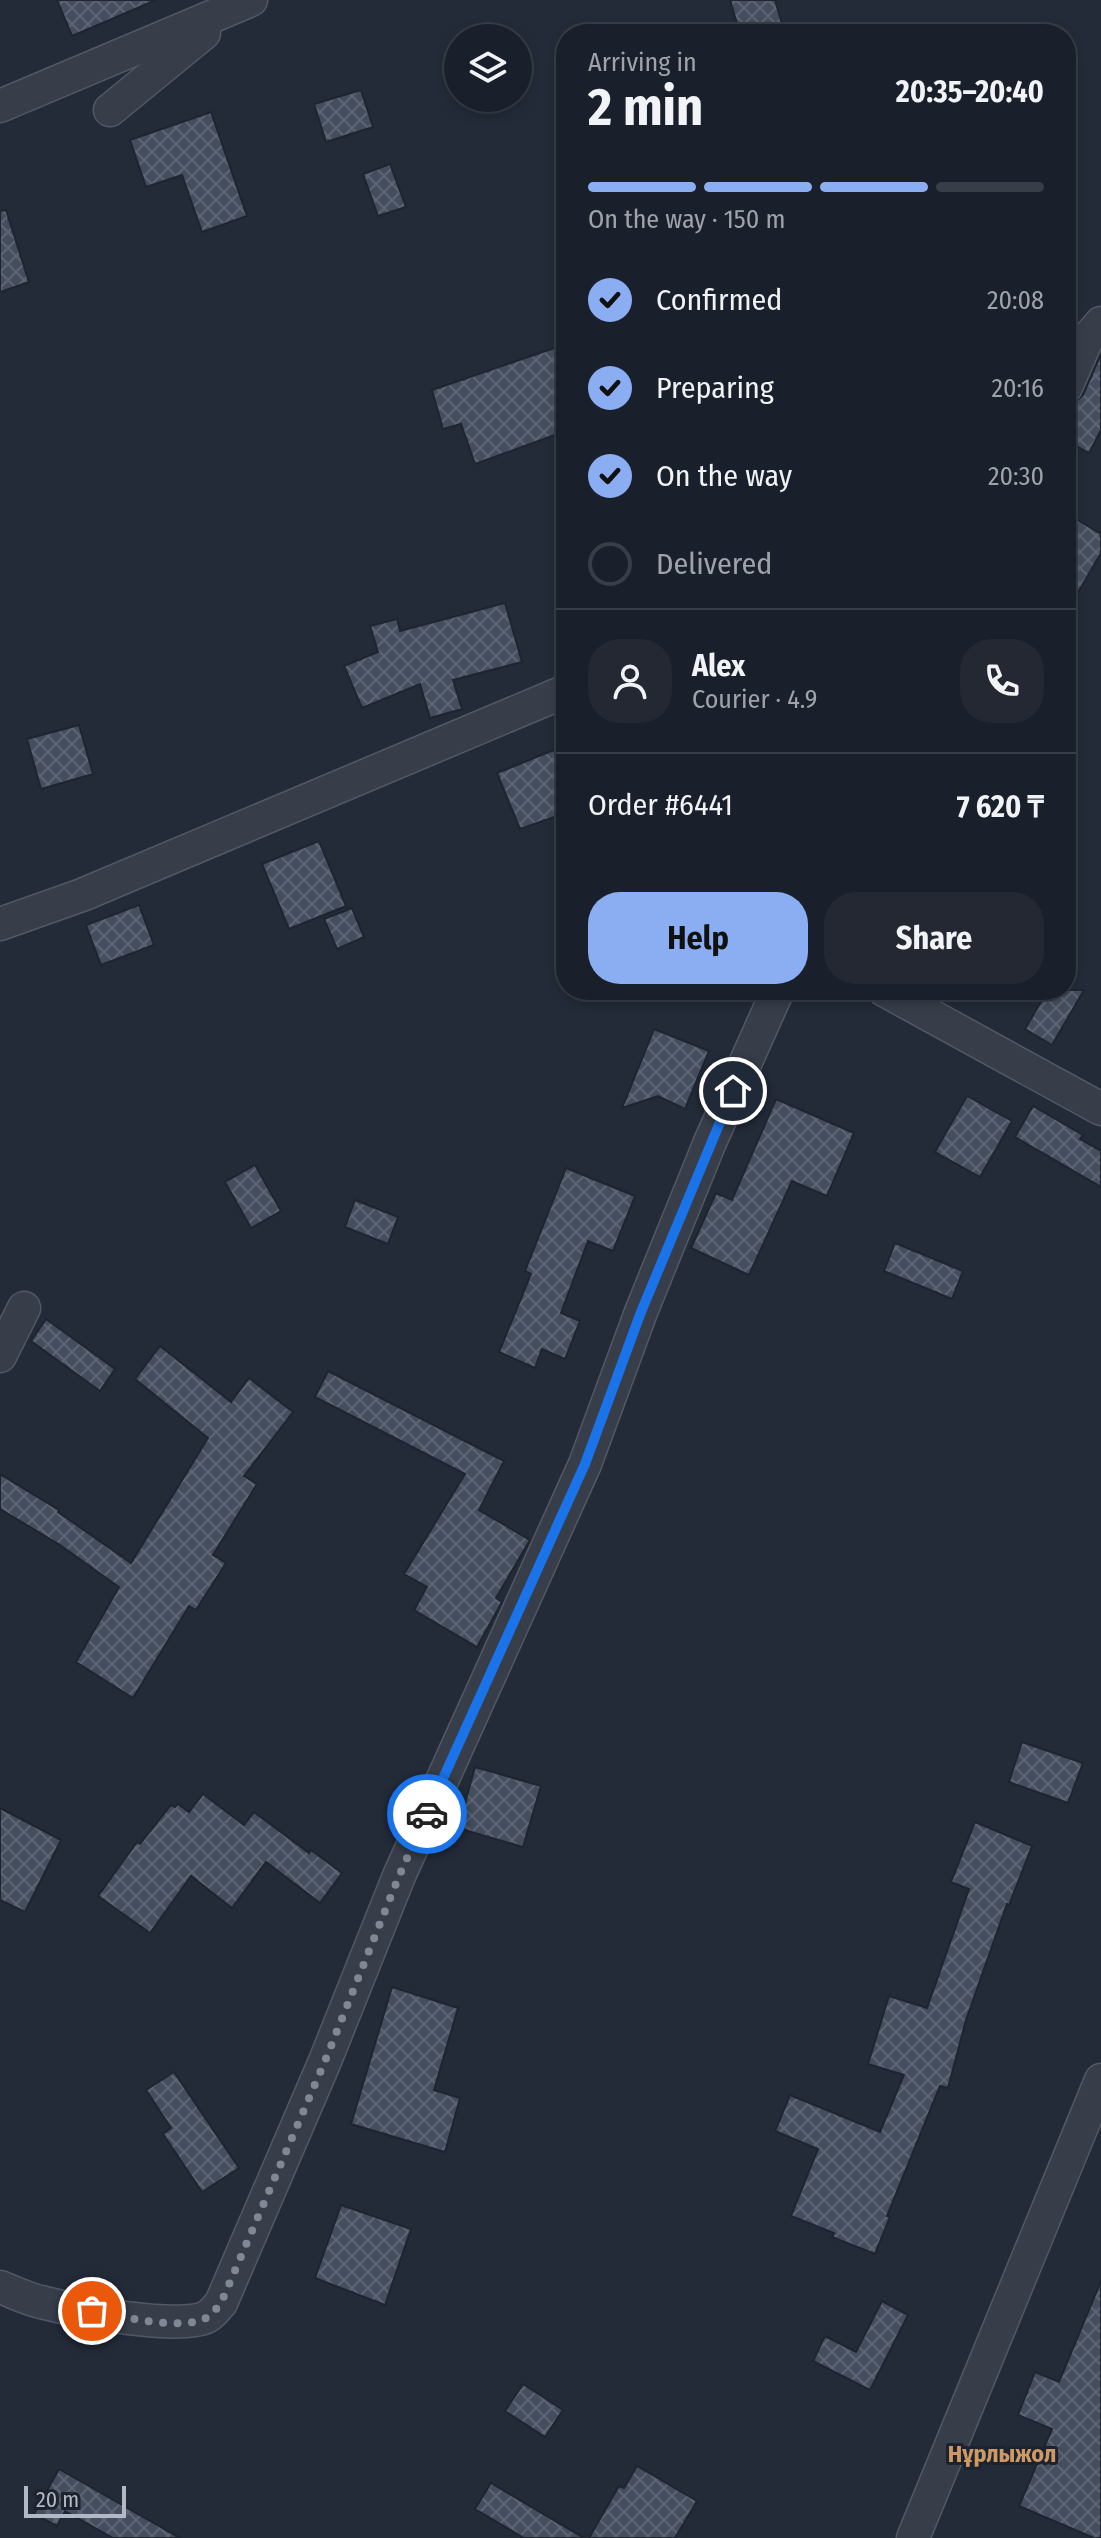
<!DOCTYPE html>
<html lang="en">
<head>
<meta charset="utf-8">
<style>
  :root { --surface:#1a202b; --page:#232833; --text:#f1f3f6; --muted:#9fa3a9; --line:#383e47; --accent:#8badf1 }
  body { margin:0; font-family:"Fira Sans Condensed",sans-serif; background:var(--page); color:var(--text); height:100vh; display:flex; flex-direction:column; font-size:30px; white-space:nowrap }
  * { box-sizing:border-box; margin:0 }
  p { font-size:26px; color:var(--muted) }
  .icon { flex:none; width:44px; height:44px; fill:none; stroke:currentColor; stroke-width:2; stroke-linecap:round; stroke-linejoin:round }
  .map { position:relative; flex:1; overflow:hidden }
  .side { position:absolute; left:556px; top:24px; width:520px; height:976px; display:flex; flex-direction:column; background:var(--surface); border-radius:32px; box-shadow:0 4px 12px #0003,0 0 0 2px var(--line) }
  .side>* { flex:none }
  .buttons { position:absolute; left:444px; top:24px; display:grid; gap:16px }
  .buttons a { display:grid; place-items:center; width:88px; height:88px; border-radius:50%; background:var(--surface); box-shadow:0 4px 12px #0003,0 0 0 2px var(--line); font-size:40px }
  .scale { position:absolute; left:24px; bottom:20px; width:102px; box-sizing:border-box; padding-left:8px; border:4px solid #b2b8c6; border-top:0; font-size:22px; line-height:28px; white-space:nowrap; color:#b2b8c6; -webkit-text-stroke:6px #1c232e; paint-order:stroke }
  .pin { position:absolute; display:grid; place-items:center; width:68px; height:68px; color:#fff; margin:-34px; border:4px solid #fff; border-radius:50%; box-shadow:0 2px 8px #0007 }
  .courier { position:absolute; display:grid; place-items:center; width:80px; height:80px; margin:-40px; border:6px solid #1a73e8; border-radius:50%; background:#fff; color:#222; box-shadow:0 2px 10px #0007 }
  .summary em { font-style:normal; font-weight:700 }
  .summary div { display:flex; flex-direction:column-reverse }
  .summary { display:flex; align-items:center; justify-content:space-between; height:136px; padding:0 32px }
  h1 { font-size:52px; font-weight:700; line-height:60px }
  .bar { display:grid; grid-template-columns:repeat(4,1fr); gap:12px 8px; align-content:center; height:96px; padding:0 32px }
  .bar i { height:10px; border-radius:6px; background:var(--line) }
  .bar .on { background:var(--accent) }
  .bar p { grid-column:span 4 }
  .line { display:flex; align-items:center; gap:20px; padding:0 32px; border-top:2px solid var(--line) }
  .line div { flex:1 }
  .round { display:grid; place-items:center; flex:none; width:84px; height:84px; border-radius:32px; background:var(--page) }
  ol { padding:0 32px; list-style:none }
  li { display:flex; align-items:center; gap:24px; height:88px }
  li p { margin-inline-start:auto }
  li .icon { padding:8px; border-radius:50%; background:var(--accent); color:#111; stroke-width:4 }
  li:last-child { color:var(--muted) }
  li i { width:44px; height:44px; border:4px solid var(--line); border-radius:50% }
  .button { display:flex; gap:16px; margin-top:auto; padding:16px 32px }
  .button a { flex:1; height:92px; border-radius:32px; background:var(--accent); color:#111; font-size:32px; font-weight:700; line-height:92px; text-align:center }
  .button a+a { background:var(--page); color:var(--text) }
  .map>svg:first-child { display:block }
</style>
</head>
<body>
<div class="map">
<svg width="1101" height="2538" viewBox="0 0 1101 2538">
  <defs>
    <pattern id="building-cross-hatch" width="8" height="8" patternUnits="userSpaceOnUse" patternTransform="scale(2)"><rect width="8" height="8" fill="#454e5e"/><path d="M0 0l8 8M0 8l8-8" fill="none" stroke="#5d6574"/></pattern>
  </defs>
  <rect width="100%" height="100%" fill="#232b39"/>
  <g fill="url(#building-cross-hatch)" stroke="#1e2531" stroke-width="2">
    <path d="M57,0H156L72,36Z"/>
    <path d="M730,0H775L785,34H740Z"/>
    <path d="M361,90L373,127L326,142L314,104Z"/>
    <path d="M211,112L247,216L202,232L182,175L146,187L130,140Z"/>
    <path d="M390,164L406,207L378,216L363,174Z"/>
    <path d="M6,210L29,282L0,292V211Z"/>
    <path d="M566,344V431L475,464L461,424L443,429L432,390Z"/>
    <path d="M1101,354V430L1089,453L1066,440V410L1083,395Z"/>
    <path d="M1066,513L1101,534V553L1066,613Z"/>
    <path d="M505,603L522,662L453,680L462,709L430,718L420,684L362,708L344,666L378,652L370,626L397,619L400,631Z"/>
    <path d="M79,725L93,774L41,789L27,739Z"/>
    <path d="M554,750L558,759L566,756V813L520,829L497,773Z"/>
    <path d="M319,841L346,906L289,929L262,864Z"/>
    <path d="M139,905L154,945L101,965L86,925Z"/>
    <path d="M352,908L364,937L337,949L324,919Z"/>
    <path d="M1048,990H1084L1052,1045L1025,1029Z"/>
    <path d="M654,1029L709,1051L685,1109L658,1096L622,1108Z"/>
    <path d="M967,1096L1012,1121L980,1177L935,1152Z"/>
    <path d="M776,1099L854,1133L827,1196L792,1181L749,1275L691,1248L716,1193L732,1200Z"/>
    <path d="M1033,1106L1083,1135L1080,1139L1101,1151V1187L1015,1137Z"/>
    <path d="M255,1165L281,1211L251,1228L225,1182Z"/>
    <path d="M566,1168L635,1196L613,1251L588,1241L561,1313L580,1321L565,1359L542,1349L535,1368L499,1352L531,1274L525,1271Z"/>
    <path d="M355,1200L398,1217L388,1244L345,1227Z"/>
    <path d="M895,1243L963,1271L952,1299L884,1271Z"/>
    <path d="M46,1319L115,1369L100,1391L31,1341Z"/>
    <path d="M160,1346L231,1402L249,1378L293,1412L244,1476L257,1484L213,1555L226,1563L196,1610L189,1606L133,1698L76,1662L119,1587L60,1545L0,1509V1474L59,1510L58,1512L131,1563L208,1438L135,1379Z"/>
    <path d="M328,1371L504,1461L479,1510L530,1540L496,1598L502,1602L477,1647L414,1610L427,1587L404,1574L465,1474L315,1397Z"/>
    <path d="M1022,1742L1083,1763L1068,1803L1009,1782Z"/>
    <path d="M475,1767L541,1786L523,1847L458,1828Z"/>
    <path d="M203,1794L244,1825L254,1812L309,1853L311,1850L342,1873L320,1903L266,1862L232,1908L191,1876L150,1933L98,1896L137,1842L140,1844L171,1805L175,1807L178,1804L189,1812Z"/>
    <path d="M0,1808L61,1840L25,1912L0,1900Z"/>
    <path d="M975,1822L1032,1846L1009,1905L1007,1904L966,2020L948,2088L940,2086L887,2216L890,2217L875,2254L832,2237L834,2233L791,2216L818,2149L775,2131L790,2095L880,2132L904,2075L868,2064L889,1996L927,2008L969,1889L951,1882Z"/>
    <path d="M392,1987L458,2008L434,2090L460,2098L445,2152L351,2124Z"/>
    <path d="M174,2072L239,2168L202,2192L163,2134L171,2128L146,2090Z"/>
    <path d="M341,2205L411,2229L385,2305L315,2278Z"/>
    <path d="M1101,2281V2538H1094L1019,2506L1052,2429L1018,2415L1035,2372L1059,2382Z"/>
    <path d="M882,2301L908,2315L870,2390L813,2361L825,2336L856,2352Z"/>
    <path d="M523,2384L563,2410L545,2437L505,2411Z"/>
    <path d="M637,2466L697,2501L675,2538H589L619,2486L624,2488Z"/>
    <path d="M59,2469L180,2538H113L65,2511L57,2526L34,2514Z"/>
    <path d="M491,2483L584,2538H524L475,2509Z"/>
  </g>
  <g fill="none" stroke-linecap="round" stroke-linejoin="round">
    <g stroke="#525865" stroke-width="35">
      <g id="street">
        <path d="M0,106L251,0"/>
        <path d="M110,110L204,33"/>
        <path d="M1066,387L1087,339L1101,323"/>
        <path d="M0,924L82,895L566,691"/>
        <path d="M884,990L1101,1109"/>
        <path d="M0,1356L24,1308"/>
        <path d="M0,2287C14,2292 27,2299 41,2302C72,2310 184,2332 208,2316C213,2313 217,2307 221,2303L325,2061L399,1876L585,1464L641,1312L710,1142L778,990"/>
        <path d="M913,2538L1101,2080"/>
      </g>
    </g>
    <use href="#street" stroke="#373e4a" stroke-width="32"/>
  </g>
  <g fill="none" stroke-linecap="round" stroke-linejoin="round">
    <path stroke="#808795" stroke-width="8" stroke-dasharray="0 14.4" d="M92,2311C120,2316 183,2332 208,2317C213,2314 217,2307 221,2303L325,2061L399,1876L427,1814"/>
    <path stroke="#1a73e8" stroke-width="10" d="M427,1814L585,1464L641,1312L733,1091"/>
  </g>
  <g text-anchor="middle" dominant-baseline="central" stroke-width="6" stroke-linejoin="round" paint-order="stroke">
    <g font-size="24" font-weight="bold" fill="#cd9965" stroke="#1c232e">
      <text x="1002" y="2454">Нұрлыжол</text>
    </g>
  </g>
</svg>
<div class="buttons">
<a><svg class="icon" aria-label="layers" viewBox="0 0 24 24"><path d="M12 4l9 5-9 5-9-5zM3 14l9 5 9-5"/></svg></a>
</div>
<div class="scale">20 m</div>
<div class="pin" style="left:92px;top:2311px;background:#ea580c"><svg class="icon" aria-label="bag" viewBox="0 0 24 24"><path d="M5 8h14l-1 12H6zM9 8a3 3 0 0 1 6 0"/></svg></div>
<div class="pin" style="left:733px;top:1091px;background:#1f2937"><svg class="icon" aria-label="home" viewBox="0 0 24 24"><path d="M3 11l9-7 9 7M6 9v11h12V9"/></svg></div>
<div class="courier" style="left:427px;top:1814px"><svg class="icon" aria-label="car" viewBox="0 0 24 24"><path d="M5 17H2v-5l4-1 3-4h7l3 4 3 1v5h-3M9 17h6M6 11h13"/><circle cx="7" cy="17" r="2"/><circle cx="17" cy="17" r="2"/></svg></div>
<section class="side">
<div class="summary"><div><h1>2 min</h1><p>Arriving in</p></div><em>20:35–20:40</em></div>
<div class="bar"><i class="on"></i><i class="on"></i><i class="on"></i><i></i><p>On the way · 150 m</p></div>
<ol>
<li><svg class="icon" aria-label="check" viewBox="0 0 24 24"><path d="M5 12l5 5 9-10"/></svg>Confirmed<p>20:08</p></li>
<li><svg class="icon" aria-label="check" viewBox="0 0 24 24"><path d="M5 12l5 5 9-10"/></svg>Preparing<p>20:16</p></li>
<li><svg class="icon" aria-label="check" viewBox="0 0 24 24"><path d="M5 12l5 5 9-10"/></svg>On the way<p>20:30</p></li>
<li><i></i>Delivered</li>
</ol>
<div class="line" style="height:144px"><a class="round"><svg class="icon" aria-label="person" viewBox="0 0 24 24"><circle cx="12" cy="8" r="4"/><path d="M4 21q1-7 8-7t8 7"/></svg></a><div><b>Alex</b><p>Courier · 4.9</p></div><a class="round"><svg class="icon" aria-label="phone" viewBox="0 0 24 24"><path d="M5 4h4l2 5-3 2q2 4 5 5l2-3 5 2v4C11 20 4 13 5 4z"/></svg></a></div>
<div class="line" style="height:104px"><div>Order #6441</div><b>7 620 ₸</b></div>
<div class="button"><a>Help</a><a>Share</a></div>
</section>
</div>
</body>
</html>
